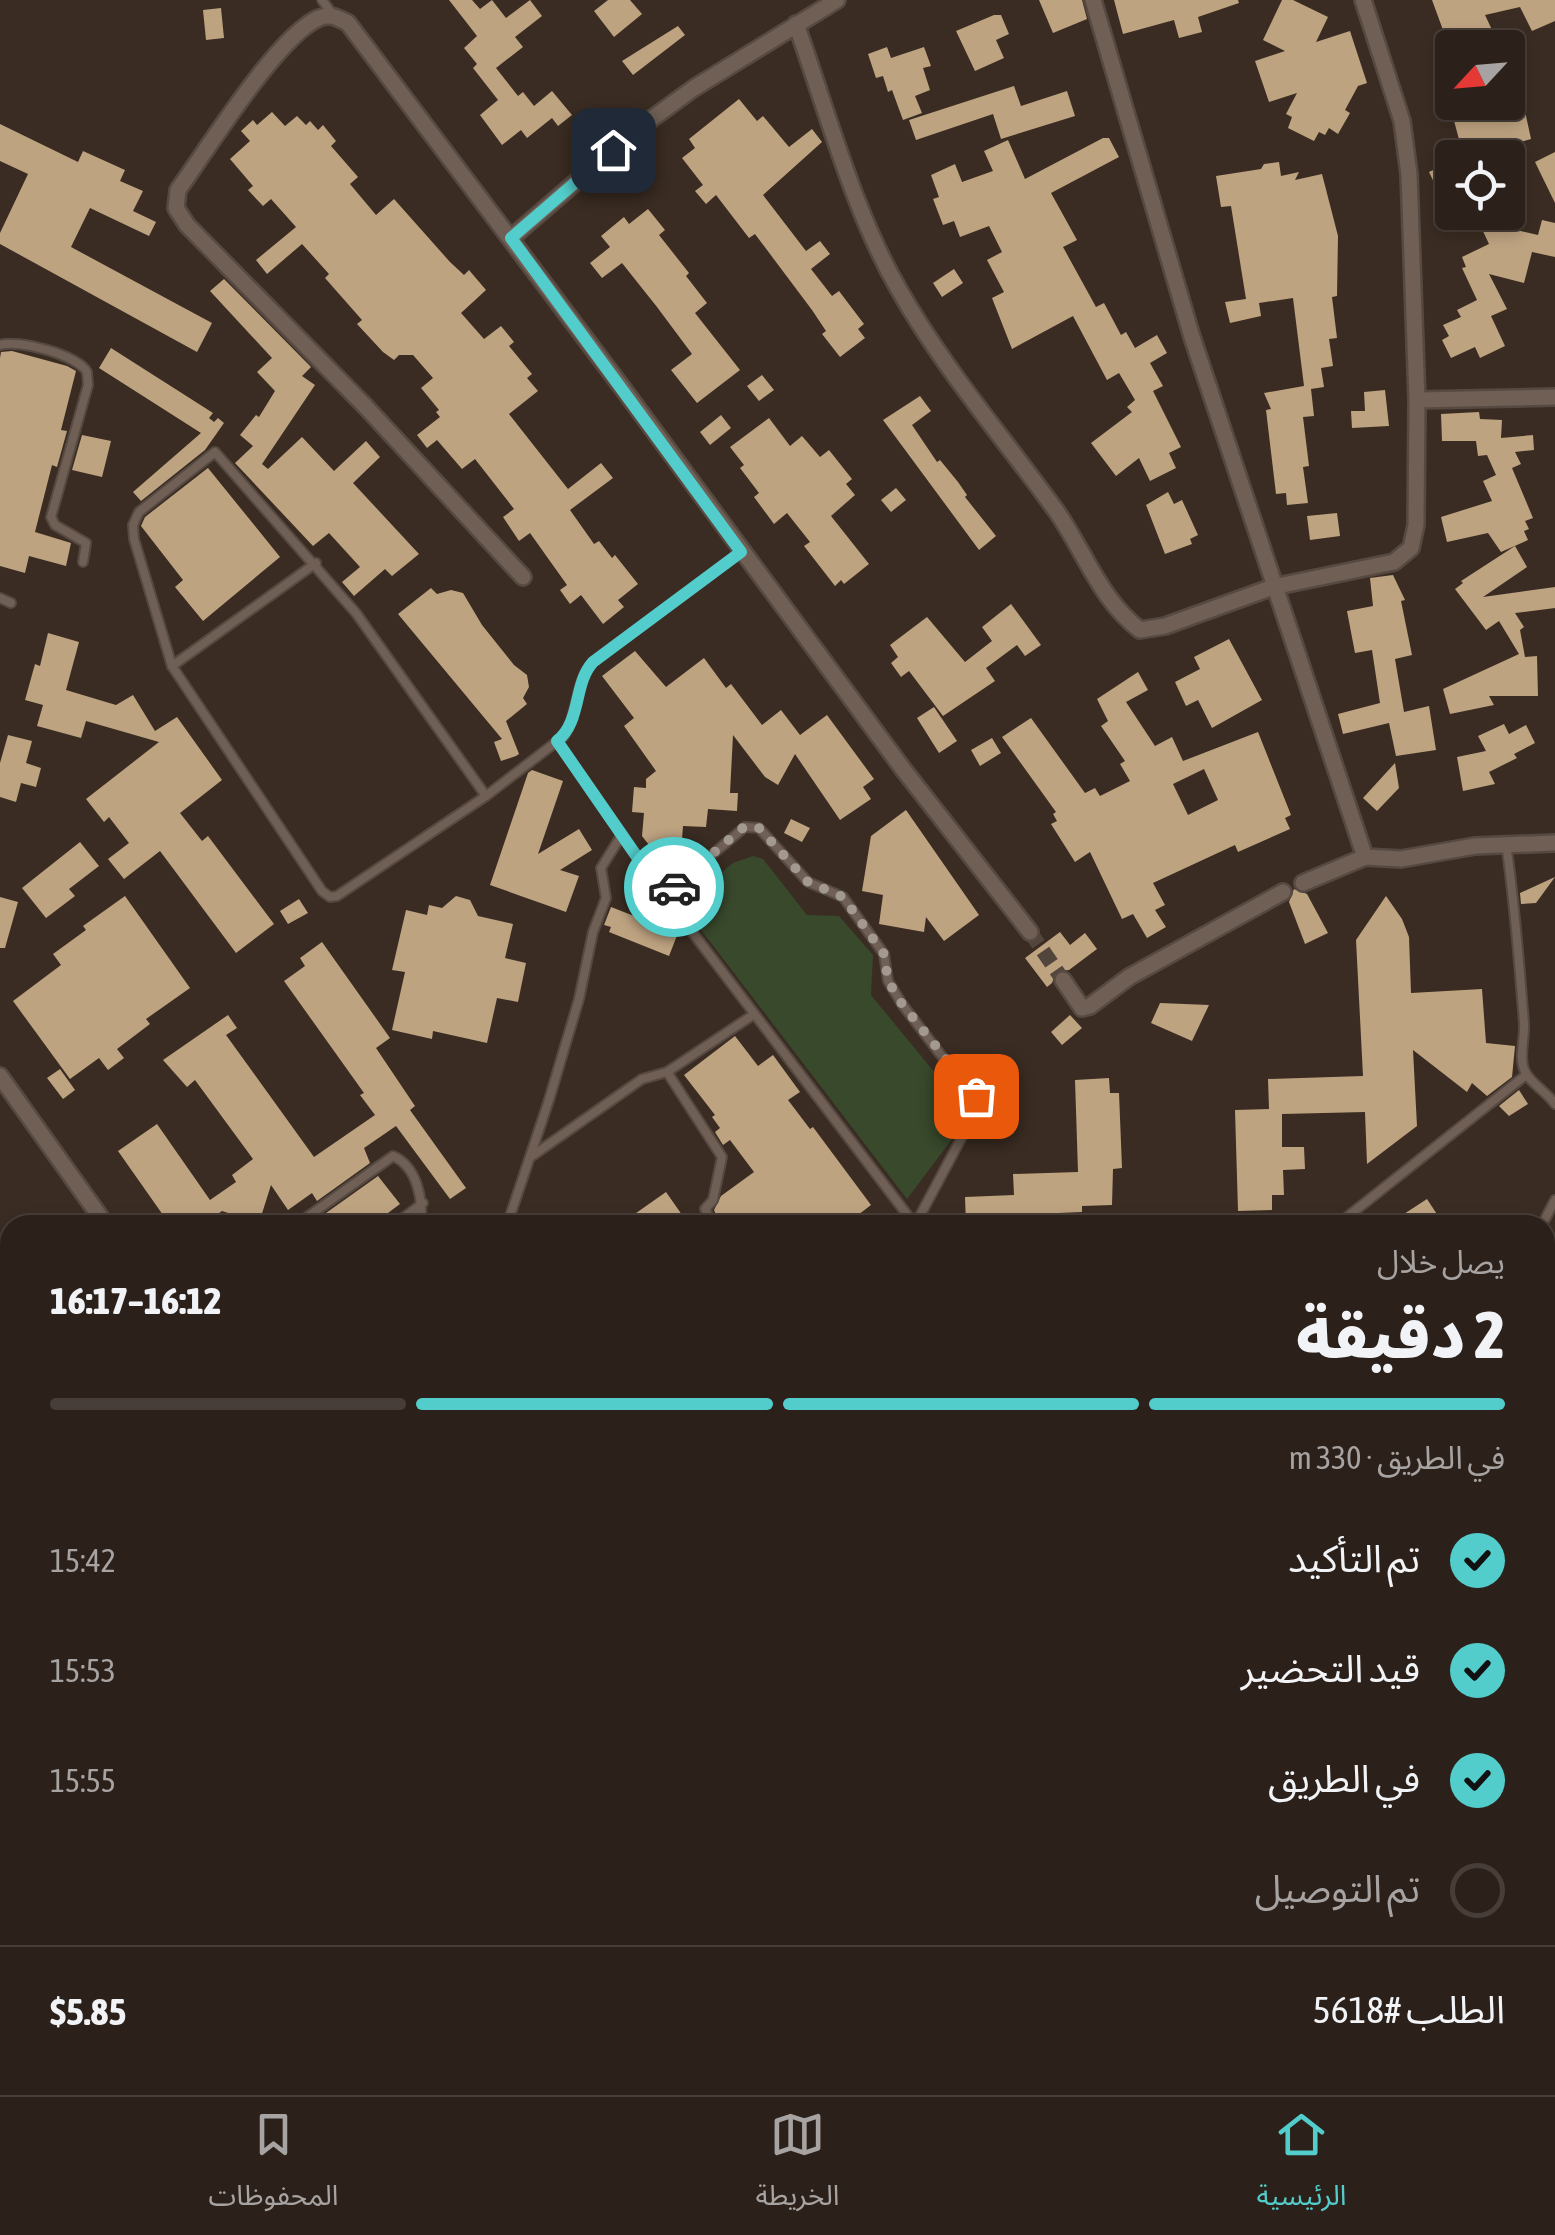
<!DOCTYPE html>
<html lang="ar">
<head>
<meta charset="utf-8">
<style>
  :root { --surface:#2c211a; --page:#382e27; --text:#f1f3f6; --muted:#a6a3a2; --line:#483e39; --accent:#53cdcb }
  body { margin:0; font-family:"Asap Condensed","Noto Sans Arabic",sans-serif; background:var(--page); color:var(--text); direction:rtl; height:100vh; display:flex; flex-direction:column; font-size:38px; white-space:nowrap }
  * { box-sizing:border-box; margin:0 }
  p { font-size:32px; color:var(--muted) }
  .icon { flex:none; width:55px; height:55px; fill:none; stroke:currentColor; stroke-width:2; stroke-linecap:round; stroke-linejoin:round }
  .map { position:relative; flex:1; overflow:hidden; direction:ltr }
  .panel { position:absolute; left:0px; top:1215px; width:1555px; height:880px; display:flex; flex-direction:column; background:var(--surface); border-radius:30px 30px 0 0; box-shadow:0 5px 15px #0003,0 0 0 2px var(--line); direction:rtl }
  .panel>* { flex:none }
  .needle { width:65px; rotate:244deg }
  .fabs { position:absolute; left:1435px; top:30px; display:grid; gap:20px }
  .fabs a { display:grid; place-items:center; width:90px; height:90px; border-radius:10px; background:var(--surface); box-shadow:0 5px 15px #0003,0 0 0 2px var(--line); font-size:50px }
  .pin { position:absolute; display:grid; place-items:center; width:85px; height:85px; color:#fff; margin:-42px; border-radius:20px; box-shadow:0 5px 15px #0006 }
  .courier { position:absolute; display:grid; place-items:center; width:100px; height:100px; margin:-50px; border:8px solid #53cdcb; border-radius:50%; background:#fff; color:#222; box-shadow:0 2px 12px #0007 }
  .headline em { font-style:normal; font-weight:800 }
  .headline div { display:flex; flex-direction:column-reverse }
  .headline { display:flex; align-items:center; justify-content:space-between; height:170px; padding:0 50px }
  h1 { font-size:65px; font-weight:800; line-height:75px }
  .bar { display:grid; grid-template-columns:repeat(4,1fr); gap:15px 10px; align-content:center; height:120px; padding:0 50px }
  .bar i { height:12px; border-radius:8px; background:var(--line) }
  .bar .current { background:var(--accent) }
  .bar p { grid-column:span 4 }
  .line { display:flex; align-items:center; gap:25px; padding:0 50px; border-top:2px solid var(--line) }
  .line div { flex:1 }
  ol { padding:0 50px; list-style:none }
  li { display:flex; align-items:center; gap:30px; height:110px }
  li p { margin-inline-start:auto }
  li .icon { padding:10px; border-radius:50%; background:var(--accent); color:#111; stroke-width:4 }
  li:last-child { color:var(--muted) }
  li i { width:55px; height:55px; border:5px solid var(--line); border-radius:50% }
  .tab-bar { display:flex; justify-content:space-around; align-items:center; height:140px; border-top:2px solid var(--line); background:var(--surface); font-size:28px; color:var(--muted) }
  .tab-bar a { display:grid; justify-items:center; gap:5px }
  .tab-bar .current { color:var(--accent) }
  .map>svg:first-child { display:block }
</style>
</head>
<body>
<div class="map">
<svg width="1555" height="2095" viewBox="0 0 1555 2095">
  <rect width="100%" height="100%" fill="#3a2c22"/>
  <g fill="#38492c">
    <path d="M753,856L763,859L807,915L839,916L873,955L871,995L958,1101L962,1126L907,1199L682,905L733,863Z"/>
    <path d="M10,1833V1908L0,1915V1840Z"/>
  </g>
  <g fill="#bea381" fill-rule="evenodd">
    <path d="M449,0H472L480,9L492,0L506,18L530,0L542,16L515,37L523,47L496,68L518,96L523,92L534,106L552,91L572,115L558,126L552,118L527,138L521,130L502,145L480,115L498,100L473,68L477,64L464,48L477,36Z"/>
    <path d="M608,0H630L642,14L614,37L594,11Z"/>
    <path d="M1039,0H1082L1087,19L1053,33Z"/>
    <path d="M1114,0H1238L1239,3L1198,17L1202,32L1179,38L1174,20L1123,34Z"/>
    <path d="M1282,0H1293L1328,17L1316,42L1350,31L1367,83L1358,86L1345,110L1350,113L1338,134L1329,128L1325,135L1319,132L1314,141L1288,128L1292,117L1286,114L1297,93L1269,102L1255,61L1285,51L1263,40Z"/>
    <path d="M1432,0H1555V21L1532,31L1520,7L1485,15L1493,32L1476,40L1480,48H1452L1448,53L1439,32L1443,30Z"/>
    <path d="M221,8L224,38L206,40L203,10Z"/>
    <path d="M994,15H1001L1009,34L996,40L1004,58L975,71L956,31Z"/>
    <path d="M678,26L685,35L633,75L622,61Z"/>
    <path d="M887,47L891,58L924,47L931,66L923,68L930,90L915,96L922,113L903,120L892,90L888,92L883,76L876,78L868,54Z"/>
    <path d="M1014,86L1021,106L1067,91L1075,116L1001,139L993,114L916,140L909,120Z"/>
    <path d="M1521,93L1531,139L1464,158L1453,117L1476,110L1473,102H1508V97Z"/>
    <path d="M739,99L757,121L763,116L789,147L812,129L822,142L763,195L806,251L820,241L830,254L811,269L832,296L839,291L864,324L858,329L865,338L840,357L822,334L826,331L812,310L755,234L749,238L716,195L706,204L695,191L703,185L682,158L695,148L689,139Z"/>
    <path d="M272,112L285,126L297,116L306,125L310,121L318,130L323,125L336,141L331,146L358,177L350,184L376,215L394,199L450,262L464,275L469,270L486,290L461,313L484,339L501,326L514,342L509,346L532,374L527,378L538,391L509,414L568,489L601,463L613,478L570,510L594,544L599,541L612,558L615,555L638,584L618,600L624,607L603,624L581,595L570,604L560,590L567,585L530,533L519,541L503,517L514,509L475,459L462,469L437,440L427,448L417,435L440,417L436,412L439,410L421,388L433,378L413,355H399L394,360L383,352L357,324L362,320L325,278L329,274L302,244L267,274L256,260L296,227L271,199L263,206L248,190L253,186L230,159L250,141L241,131L253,120L257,125Z"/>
    <path d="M0,124L78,162L83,151L125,170L120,181L143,191L133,211L156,222L149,236L90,208L71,247L212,323L197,352L0,244V233L28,174L0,161Z"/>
    <path d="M1103,138H1109L1119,157L1051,193L1077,240L1063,247L1096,307L1104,303L1121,335L1126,332L1135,348L1157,335L1167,353L1150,363L1163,386L1153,391L1181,447L1169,453L1176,468L1150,481L1139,458L1116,476L1091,443L1132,412L1127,407L1135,400L1119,373L1107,380L1073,316L1012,349L992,298L1004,292L987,260L1002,252L989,226L960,237L954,221L943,225L933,199L939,197L931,175L955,164L962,182L993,171L984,151L1008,140L1025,179Z"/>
    <path d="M1555,152V203L1535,162Z"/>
    <path d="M1452,161V220L1429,172Z"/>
    <path d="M1279,162L1281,176L1299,172L1295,180L1322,174L1338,236L1337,296L1332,297L1337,338L1329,339L1333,366L1321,368L1324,387L1311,389L1314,416L1303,417L1309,466L1303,467L1308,503L1287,505L1286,493L1276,494L1266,410L1271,409L1264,393L1304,386L1293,298L1259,303L1261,316L1230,323L1225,302L1246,299L1231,206L1221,207L1216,176L1261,169L1264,164Z"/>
    <path d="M648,209L665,230L659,235L689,273L686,276L707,303L695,313L740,370L697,403L671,370L692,354L657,307L622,263L602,278L590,263L610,247L601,236L624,217L629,224Z"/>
    <path d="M1474,212H1496L1503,227L1538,235L1542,220L1555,223V257L1532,252L1524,283L1489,274L1507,309L1491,316L1505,346L1480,358L1475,347L1451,358L1442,340L1449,336L1443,325L1461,317L1457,310L1477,300L1462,268L1466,267L1462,257L1489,244Z"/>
    <path d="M954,269L963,283L942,297L933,283Z"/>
    <path d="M224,279L311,367L302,376L315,385L262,464L268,469L302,437L334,471L366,441L380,457L353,483L419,554L392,576L385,569L354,596L342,582L360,567L329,533L313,546L235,463L253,446L240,435L256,415L259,417L275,391L257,372L272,358L210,291Z"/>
    <path d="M111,348L213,413L209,418L214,422L218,418L224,423L205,450L141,501L133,492L201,433L99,368Z"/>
    <path d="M12,351L67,366L76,371L61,430L67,431L57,467L52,465L35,532L71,543L66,566L29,556L25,573L0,566V358L1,352Z"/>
    <path d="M762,375L774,390L759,401L747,386Z"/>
    <path d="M1385,390L1389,426L1352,428L1351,411H1365L1364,392Z"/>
    <path d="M920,396L931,411L912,425L937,462L940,460L958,482L967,495L965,497L996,536L979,550L883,420Z"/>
    <path d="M1479,412L1480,419L1502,420L1501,438L1533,435L1534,450L1515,452L1521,464L1512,468L1533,518L1525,521L1529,529L1524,531L1528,540L1501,552L1488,533L1447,542L1441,517L1492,501L1483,481L1496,475L1487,455L1478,456L1476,441H1481H1442L1441,414Z"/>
    <path d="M721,415L731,428L710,445L700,432Z"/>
    <path d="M769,418L790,446L802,436L820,457L829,450L852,479L846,484L855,495L831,516L869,564L844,584L841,580L835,586L804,546L810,542L787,513L774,524L754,497L759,493L740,468L744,465L730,447Z"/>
    <path d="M82,435L111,441L102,477L72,470Z"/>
    <path d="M213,464L208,468L280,557L203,621L175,587L183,580L141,526L145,517Z"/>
    <path d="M896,488L906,500L891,512L881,500Z"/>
    <path d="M1168,492L1174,504L1182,500L1198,535L1190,539L1192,544L1165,554L1146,505Z"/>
    <path d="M1337,513L1340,536L1310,540L1307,516Z"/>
    <path d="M1515,546L1527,567L1483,597L1555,587V608L1515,613L1524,627L1520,630L1525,657L1537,656L1538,696H1489L1494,705L1450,714L1443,689L1519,654L1499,621L1486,630L1455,589L1463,583L1461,581Z"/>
    <path d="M1393,575L1405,600L1401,601L1412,655L1395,659L1404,712L1429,706L1436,750L1396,756L1389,723L1343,734L1338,714L1380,703L1372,650L1355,653L1347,611L1373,606L1370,578Z"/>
    <path d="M431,588L437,594L451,590L463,593L482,625L514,665L527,675L529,687L523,698L527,704L506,721L519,754L516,756L501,761L494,742L502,739L398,614Z"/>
    <path d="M1011,604L1041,645L1025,656L1017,645L986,668L995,681L943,716L909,671L901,677L891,663L898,657L890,645L927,617L965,662L992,641L982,627Z"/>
    <path d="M48,633L79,642L66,690L116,705L133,695L155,731L177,717L222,780L180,813L202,841L208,836L274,924L236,953L160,851L124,879L108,859L129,843L109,817L104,822L86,799L159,742L86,721L81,738L37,726L43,705L25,700L35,664L40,666Z"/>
    <path d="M1229,639L1262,700L1212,728L1198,700L1186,706L1175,682L1200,669L1194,657Z"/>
    <path d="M635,651L666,687L704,658L726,688L731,684L762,725L781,710L800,735L827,715L874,779L863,787L871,799L840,820L795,754L778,785L765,777L733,735L730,793H738L737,811L708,809L706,827L683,826L681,853L656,852V845H649L642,836L644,813L632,812L634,787L646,788V779L656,771L624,726L634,718L602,676Z"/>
    <path d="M1138,672L1148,690L1126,702L1155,746L1172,737L1183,761L1258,732L1291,815L1285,818L1290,829L1238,852L1235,845L1153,883L1165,905L1155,910L1166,927L1147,938L1133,914L1122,919L1090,852L1075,862L1051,824L1057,821L1053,814L1056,812L1002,737L1031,718L1085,793L1095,788L1100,796L1130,781L1120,764L1125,761L1101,726L1108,721L1097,699ZM1204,769L1218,800L1188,815L1173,784Z"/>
    <path d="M934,707L957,741L939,753L917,718Z"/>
    <path d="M1504,724L1509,734L1526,725L1535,743L1514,754L1517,758L1489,772L1495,784L1463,791L1457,757L1486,751L1478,736Z"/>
    <path d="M8,735L32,741L26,763L41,768L36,787L21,783L16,802L0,797V763Z"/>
    <path d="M992,738L1001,753L980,766L971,750Z"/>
    <path d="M1395,763L1399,788L1377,811L1363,798Z"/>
    <path d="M532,770L563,781L538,854L579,829L592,850L560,870L579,876L566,912L490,885L528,773Z"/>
    <path d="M906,810L979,915L944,941L926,917L924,932L879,924L883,895L862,891L871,836Z"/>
    <path d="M791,819L810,828L802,842L784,833Z"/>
    <path d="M80,842L99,866L69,889L75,896L46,918L22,888Z"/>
    <path d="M1555,877L1536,903L1521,904L1520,893Z"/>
    <path d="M1294,889L1307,894L1328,933L1305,944L1289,902Z"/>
    <path d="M125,896L190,988L146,1019L150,1024L117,1049L124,1058L108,1070L99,1058L70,1079L13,1001L61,965L53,954L86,930L83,926Z"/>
    <path d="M456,896L470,900L478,916L513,924L505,958L526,963L518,1002L497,998L487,1043L433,1031L432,1039L392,1030L405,972L392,970L406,910L427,915L429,905L442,908Z"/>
    <path d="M1386,896L1402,919L1409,937L1411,993L1482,989L1486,1043L1515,1046L1512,1077L1487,1096L1472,1083L1467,1092L1413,1050L1417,1126L1367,1164L1365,1112L1282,1114V1147H1304L1305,1169L1283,1170L1284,1195H1272V1210L1238,1211L1235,1110L1269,1109L1268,1079L1363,1076L1356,940Z"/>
    <path d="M0,897L18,902L5,948H0Z"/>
    <path d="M299,899L308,913L288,924L280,911Z"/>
    <path d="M611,907L678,933L669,956L609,932L611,927L604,925Z"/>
    <path d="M1060,932L1070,945L1085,933L1097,949L1069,970L1056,971L1052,983L1047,987L1025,958Z"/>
    <path d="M322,942L390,1038L376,1048L415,1106L410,1110L466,1188L450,1199L396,1126L364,1148L370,1163L317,1201L312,1193L288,1210L271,1185L259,1223L222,1211L202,1225H170L118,1151L157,1124L210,1200L236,1182L232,1175L253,1159L195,1080L187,1087L163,1060L228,1015L237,1028L226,1035L314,1157L375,1115L360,1095L364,1093L284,981L305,966L300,958Z"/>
    <path d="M1160,1003L1209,1005L1192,1041L1151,1023Z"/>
    <path d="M1070,1015L1082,1028L1062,1045L1051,1032Z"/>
    <path d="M735,1036L758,1066L773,1055L800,1092L788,1100L810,1129L813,1127L871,1205L845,1225H720L714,1210L721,1196L754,1172L730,1140L723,1145L715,1132L720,1128L712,1117L715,1115L684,1075Z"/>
    <path d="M60,1069L75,1090L63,1099L47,1078Z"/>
    <path d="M1109,1078L1110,1093H1119L1122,1168L1113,1169L1112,1205L1082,1206V1212L1011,1215V1225H966L965,1197L1014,1195L1013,1174L1078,1172L1075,1080Z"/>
    <path d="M1519,1090L1528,1104L1509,1116L1499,1106Z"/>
    <path d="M378,1176L400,1204L372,1225H335L326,1213Z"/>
    <path d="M666,1192L687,1222L699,1213L705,1225H619Z"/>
    <path d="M1427,1199L1444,1225H1387Z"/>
  </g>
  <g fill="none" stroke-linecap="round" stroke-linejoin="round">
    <path stroke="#52453c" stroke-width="15" stroke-dasharray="15 8" stroke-linecap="butt" d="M1030,932L1063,980"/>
    <g stroke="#554941" stroke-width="12">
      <g id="service">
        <path d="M322,0L334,16"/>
        <path d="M0,345C19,339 77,355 87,372L88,385L51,517L55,525L86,543L83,562"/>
        <path d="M0,598L11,603"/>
        <path d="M172,666L316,563"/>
        <path d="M557,741L664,895L915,1225"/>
        <path d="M486,796L356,613L215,452L139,512L133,525L134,539L172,666L322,891L330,897L337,896L486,796L564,736C579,713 574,683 593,662L741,552"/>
        <path d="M1506,844C1515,903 1519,963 1524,1023C1525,1037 1519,1057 1524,1069C1528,1082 1547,1092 1555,1104"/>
        <path d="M664,895L745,827L759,828L808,882L843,897L884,954L888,981L902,1004L979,1105L915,1225"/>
        <path d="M667,1072L722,1157L713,1200L705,1209L713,1225"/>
        <path d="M532,1156L642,1079L667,1072L753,1015"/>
        <path d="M296,1225L393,1156C418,1167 423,1201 421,1225"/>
        <path d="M394,1225L423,1203"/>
        <path d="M507,1225L549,1100L579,999L593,932L606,898L601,868L621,836"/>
        <path d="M1337,1225L1526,1075"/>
        <path d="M1542,1225L1555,1200"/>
        <path d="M1545,1286L1555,1299"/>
      </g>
    </g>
    <g stroke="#554941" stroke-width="20">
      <g id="minor">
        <path d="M1093,0L1192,337L1365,857"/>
        <path d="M796,24C827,110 852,208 898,288C943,368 1003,437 1057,512C1084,551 1101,601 1140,630L1165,626L1273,587L1394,562L1411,548L1416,525L1417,400L1409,174L1402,121L1363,0"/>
        <path d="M511,238L635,131L694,88L837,0"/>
        <path d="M1417,400L1555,397"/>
        <path d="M523,577L366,407L187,225L176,208L178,190C207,150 278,35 319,18C330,13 338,18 348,23L624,390L903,769L1030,932"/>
        <path d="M1303,883L1365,857L1401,859L1475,846L1555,843"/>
        <path d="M1063,980L1082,1008L1090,1006L1129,977L1283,892"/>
        <path d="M0,1076L106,1225"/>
        <path d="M1545,1469L1555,1483"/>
        <path d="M1545,2016L1555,2019"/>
        <path d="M263,2085L270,2095"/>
        <path d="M1160,2085L1167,2095"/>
      </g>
    </g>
    <g stroke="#554941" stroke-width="25">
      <g id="tertiary">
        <path d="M0,1594L10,1597"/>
        <path d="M0,1975L10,1967"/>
        <path d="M707,2085L714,2095"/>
        <path d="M389,2095L390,2085"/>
      </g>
    </g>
    <g stroke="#554941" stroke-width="28">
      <path id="secondary" d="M1545,1418L1555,1411"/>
    </g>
    <g stroke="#554941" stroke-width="30">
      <g id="primary">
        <path d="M0,1670L10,1673"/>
        <path d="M0,1713L10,1716"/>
        <path d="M1545,2081L1555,2083"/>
        <path d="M1425,2085L1463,2095"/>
      </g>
    </g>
    <use href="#service" stroke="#6f5f54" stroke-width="8"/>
    <use href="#minor" stroke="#6f5f54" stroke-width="15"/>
    <use href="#tertiary" stroke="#6f5f54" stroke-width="20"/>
    <use href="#secondary" stroke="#6f5f54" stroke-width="22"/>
    <use href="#primary" stroke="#9f6f64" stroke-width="25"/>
    <g stroke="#b5aba4" stroke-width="6" stroke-dasharray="12 12" stroke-linecap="butt">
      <path d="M0,1642L10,1645"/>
      <path d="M1545,2047L1555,2050"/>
    </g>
  </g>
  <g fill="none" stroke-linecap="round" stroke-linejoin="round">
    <path stroke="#a39991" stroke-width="10" stroke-dasharray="0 18" d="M674,887L745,826L759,828L808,882L843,897L884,954L888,981L902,1004L976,1096"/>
    <path stroke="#53cdcb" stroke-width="12" d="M613,150L511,238L741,552L593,662C573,684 582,721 557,741L664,896L674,887"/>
  </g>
</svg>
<div class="fabs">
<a><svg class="needle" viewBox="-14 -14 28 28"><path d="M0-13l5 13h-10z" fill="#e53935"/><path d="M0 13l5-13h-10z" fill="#a6a3a2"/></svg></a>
<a><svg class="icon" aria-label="locate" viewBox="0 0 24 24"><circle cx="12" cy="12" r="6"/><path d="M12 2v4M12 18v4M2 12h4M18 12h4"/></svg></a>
</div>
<div class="pin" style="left:976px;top:1096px;background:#ea580c"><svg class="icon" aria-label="bag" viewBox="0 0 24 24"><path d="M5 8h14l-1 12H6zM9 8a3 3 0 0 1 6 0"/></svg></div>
<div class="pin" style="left:613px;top:150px;background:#1f2937"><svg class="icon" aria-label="home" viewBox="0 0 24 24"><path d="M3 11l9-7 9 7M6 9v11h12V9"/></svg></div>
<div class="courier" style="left:674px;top:887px"><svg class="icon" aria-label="car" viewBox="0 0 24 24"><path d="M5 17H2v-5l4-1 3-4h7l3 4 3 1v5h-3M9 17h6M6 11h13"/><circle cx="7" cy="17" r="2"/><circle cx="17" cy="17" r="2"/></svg></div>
<section class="panel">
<div class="headline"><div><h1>2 دقيقة</h1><p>يصل خلال</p></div><em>16:12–16:17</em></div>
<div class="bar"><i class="current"></i><i class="current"></i><i class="current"></i><i></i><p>في الطريق · 330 m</p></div>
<ol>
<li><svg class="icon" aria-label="check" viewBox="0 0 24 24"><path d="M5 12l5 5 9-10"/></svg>تم التأكيد<p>15:42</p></li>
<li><svg class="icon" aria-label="check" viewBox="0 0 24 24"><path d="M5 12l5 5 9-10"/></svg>قيد التحضير<p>15:53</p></li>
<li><svg class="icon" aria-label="check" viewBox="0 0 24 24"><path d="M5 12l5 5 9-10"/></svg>في الطريق<p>15:55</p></li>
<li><i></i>تم التوصيل</li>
</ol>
<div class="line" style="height:130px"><div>الطلب #5618</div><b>$5.85</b></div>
</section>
</div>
<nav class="tab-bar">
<a class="current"><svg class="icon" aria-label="home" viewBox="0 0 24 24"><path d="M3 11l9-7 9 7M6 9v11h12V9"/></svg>الرئيسية</a>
<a><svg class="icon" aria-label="map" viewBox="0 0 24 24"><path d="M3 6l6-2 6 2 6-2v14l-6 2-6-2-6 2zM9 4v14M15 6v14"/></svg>الخريطة</a>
<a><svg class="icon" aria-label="saved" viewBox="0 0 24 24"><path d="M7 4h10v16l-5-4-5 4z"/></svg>المحفوظات</a>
</nav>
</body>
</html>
